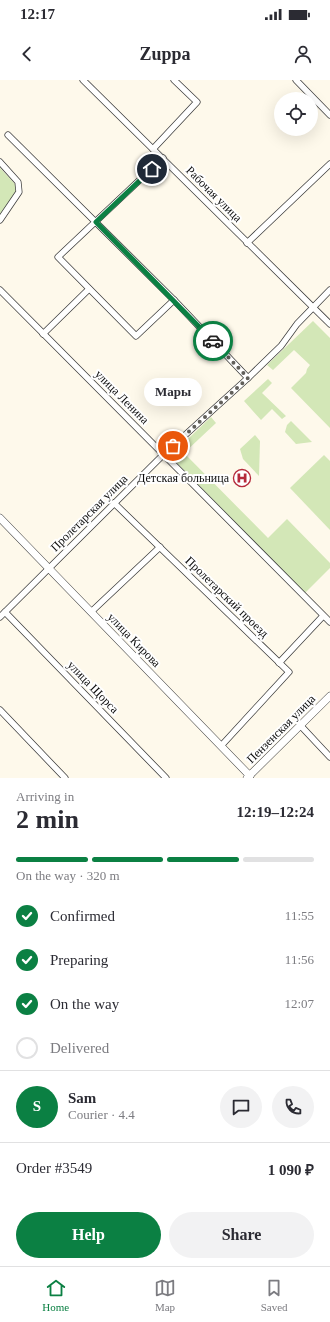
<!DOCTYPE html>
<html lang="en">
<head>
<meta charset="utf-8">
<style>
  :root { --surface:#fff; --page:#f2f2f3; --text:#2b2b33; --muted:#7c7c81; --line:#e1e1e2; --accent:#0b8043 }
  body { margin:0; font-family:Georgia,serif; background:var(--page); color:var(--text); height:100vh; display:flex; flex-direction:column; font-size:15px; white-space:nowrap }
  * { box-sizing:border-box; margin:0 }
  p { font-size:13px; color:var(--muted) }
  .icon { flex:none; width:22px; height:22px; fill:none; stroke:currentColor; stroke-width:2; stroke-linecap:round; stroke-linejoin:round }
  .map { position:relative; height:698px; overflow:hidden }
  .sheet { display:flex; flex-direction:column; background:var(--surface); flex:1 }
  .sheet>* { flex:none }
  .buttons { position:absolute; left:274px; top:12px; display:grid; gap:8px }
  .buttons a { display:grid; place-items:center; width:44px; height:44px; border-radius:50%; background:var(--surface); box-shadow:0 4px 16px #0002; font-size:20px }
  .pin { position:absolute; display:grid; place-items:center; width:34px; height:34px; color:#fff; margin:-17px; border:2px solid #fff; border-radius:50%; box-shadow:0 1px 4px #0007 }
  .courier { position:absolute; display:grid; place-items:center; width:40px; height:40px; margin:-20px; border:3px solid #0b8043; border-radius:50%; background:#fff; color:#222; box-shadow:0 1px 5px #0007 }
  .bubble { position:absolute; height:28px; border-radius:14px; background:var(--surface); box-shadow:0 4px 16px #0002; font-size:13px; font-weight:600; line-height:28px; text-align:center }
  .summary em { font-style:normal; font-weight:600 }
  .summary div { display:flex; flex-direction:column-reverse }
  .summary { display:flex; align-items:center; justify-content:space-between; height:68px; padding:0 16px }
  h1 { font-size:26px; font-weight:600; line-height:30px }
  .bar { display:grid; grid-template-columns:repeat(4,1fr); gap:6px 4px; align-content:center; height:48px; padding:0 16px }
  .bar i { height:5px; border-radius:3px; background:var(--line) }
  .bar .current { background:var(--accent) }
  .bar p { grid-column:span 4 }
  .line { display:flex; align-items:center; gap:10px; padding:0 16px; border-top:1px solid var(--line) }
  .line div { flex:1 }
  .round { display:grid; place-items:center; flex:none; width:42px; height:42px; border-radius:21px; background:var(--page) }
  ol { padding:0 16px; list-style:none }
  li { display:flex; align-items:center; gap:12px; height:44px }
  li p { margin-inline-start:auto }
  li .icon { padding:4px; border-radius:50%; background:var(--accent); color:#fff; stroke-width:4 }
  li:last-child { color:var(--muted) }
  li i { width:22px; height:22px; border:2px solid var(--line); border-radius:50% }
  .action { display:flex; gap:8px; margin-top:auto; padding:8px 16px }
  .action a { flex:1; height:46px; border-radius:24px; background:var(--accent); color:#fff; font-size:16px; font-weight:600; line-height:46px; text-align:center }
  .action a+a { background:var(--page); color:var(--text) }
  .status { display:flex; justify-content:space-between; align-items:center; height:28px; padding:0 20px; background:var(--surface); direction:ltr }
  .status svg { height:11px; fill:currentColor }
  header { display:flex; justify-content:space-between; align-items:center; height:52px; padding:0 16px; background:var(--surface); font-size:18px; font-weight:600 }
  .tabs { display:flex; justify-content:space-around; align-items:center; height:56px; border-top:1px solid var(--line); background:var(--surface); font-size:11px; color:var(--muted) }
  .tabs a { display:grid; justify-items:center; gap:2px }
  .tabs .current { color:var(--accent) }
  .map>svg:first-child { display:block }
</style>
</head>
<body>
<div class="status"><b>12:17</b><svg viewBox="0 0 49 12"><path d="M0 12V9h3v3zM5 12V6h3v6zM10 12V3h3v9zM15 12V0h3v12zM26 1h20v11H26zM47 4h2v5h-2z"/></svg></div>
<header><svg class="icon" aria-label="back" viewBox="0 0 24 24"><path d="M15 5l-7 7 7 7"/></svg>Zuppa<svg class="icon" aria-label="person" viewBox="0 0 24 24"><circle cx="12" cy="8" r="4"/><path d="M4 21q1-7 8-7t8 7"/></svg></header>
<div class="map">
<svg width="330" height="698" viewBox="0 0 330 698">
  <rect width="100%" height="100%" fill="#fef9eb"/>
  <g fill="#d3e7b7">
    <path d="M0,88L15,104L16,112L0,135Z"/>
    <path d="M313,241L330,258V348L291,308L306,293L307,289L310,285L294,270L273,290L267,285Z"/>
    <path d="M268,299L272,303L262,313L286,336L282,339L272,329L261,340L244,321Z"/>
    <path d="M211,337L216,343L184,373L268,458L287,439L330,483V488L305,513L170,376Z"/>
    <path d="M291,341L312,362L296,364L285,352L287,345Z"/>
    <path d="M255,355L260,361L259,396L243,379L240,369Z"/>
    <path d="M324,375L330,381V450L290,408Z"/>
  </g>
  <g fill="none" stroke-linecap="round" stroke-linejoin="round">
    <g stroke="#3f3f3f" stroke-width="7">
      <g id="minor">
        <path d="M83,0L330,244"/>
        <path d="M296,0L330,35"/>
        <path d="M8,55L174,220L248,298"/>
        <path d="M153,69L197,22L174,0"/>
        <path d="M163,78L58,177L136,256L174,220"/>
        <path d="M0,82L18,102L19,112L0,140"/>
        <path d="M247,163L330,84"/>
        <path d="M0,210L330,542"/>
        <path d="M43,254L89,209"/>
        <path d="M114,423L289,592L221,666"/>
        <path d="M5,532L166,698"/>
        <path d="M91,532L160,467"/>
        <path d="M0,537L163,375L248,298L281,266L297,244L330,210"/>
        <path d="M279,583L323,536"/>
        <path d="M0,630L65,698"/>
        <path d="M300,645L330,677"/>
      </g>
    </g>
    <g stroke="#3f3f3f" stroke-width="8">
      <g id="tertiary">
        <path d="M0,438L250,696"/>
        <path d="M247,698L330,616"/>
      </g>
    </g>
    <use href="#minor" stroke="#fff" stroke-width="5.5"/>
    <use href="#tertiary" stroke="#fff" stroke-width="7"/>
  </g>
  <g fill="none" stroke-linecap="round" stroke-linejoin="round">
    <path stroke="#615f5a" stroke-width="4" stroke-dasharray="0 7.2" d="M173,366L248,298L213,261"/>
    <path stroke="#0b8043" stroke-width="5" d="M152,89L96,142L213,261"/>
  </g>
  <defs>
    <g id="hospital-ring" transform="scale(0.9)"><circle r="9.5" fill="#fff" stroke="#b52a3b" stroke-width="1.5"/><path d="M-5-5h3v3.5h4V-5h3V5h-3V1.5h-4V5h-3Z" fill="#b52a3b"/></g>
  </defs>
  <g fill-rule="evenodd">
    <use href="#hospital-ring" x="242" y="398"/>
  </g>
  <g text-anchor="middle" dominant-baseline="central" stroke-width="4" stroke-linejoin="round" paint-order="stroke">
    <g font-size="12" fill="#0c0c0c" stroke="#fff">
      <text transform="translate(214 114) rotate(45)">Рабочая улица</text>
      <text transform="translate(122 317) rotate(45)">улица Ленина</text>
      <text transform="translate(89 433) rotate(-45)">Пролетарская улица</text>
      <text transform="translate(227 517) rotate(44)">Пролетарский проезд</text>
      <text transform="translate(134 560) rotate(46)">улица Кирова</text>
      <text transform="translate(93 607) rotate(46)">улица Щорса</text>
      <text transform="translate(281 649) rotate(-45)">Пензенская улица</text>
    </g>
    <g font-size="12" fill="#0c0c0c" stroke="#fff" text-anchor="end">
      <text x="229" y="398">Детская больница</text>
    </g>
  </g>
</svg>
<div class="buttons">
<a><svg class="icon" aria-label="locate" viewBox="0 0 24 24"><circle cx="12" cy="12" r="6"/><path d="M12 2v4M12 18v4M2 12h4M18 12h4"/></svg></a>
</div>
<div class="pin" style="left:173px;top:366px;background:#ea580c"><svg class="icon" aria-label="bag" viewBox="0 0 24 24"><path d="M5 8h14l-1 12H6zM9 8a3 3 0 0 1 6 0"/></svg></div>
<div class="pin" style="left:152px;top:89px;background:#1f2937"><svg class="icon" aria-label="home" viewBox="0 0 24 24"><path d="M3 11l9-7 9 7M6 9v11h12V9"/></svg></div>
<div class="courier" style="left:213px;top:261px"><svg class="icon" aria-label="car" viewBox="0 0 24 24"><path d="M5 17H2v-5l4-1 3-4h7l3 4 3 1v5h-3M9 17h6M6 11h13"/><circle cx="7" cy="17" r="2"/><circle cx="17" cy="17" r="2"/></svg></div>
<div class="bubble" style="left:144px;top:298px;width:58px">Мары</div>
</div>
<section class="sheet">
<div class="summary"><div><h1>2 min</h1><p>Arriving in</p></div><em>12:19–12:24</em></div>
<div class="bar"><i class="current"></i><i class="current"></i><i class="current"></i><i></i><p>On the way · 320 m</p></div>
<ol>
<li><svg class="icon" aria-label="check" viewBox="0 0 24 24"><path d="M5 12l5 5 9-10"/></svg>Confirmed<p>11:55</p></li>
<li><svg class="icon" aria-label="check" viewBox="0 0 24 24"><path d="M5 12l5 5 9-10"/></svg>Preparing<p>11:56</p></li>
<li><svg class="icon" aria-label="check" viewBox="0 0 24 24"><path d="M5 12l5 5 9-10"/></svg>On the way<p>12:07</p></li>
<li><i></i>Delivered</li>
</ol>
<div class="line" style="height:72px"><b class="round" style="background:var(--accent);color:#fff">S</b><div><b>Sam</b><p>Courier · 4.4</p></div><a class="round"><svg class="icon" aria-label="chat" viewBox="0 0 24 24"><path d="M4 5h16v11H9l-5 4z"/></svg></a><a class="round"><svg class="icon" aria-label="phone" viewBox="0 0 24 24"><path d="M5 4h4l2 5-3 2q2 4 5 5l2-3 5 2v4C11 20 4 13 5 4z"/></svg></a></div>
<div class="line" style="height:52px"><div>Order #3549</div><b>1 090 ₽</b></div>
<div class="action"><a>Help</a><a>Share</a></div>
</section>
<nav class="tabs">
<a class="current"><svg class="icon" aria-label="home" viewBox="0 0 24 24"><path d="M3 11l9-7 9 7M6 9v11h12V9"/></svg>Home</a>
<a><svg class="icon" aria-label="map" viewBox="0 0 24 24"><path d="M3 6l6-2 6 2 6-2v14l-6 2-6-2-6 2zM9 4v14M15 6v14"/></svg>Map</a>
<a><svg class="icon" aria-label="saved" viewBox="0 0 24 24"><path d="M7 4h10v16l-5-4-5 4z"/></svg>Saved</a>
</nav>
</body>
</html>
